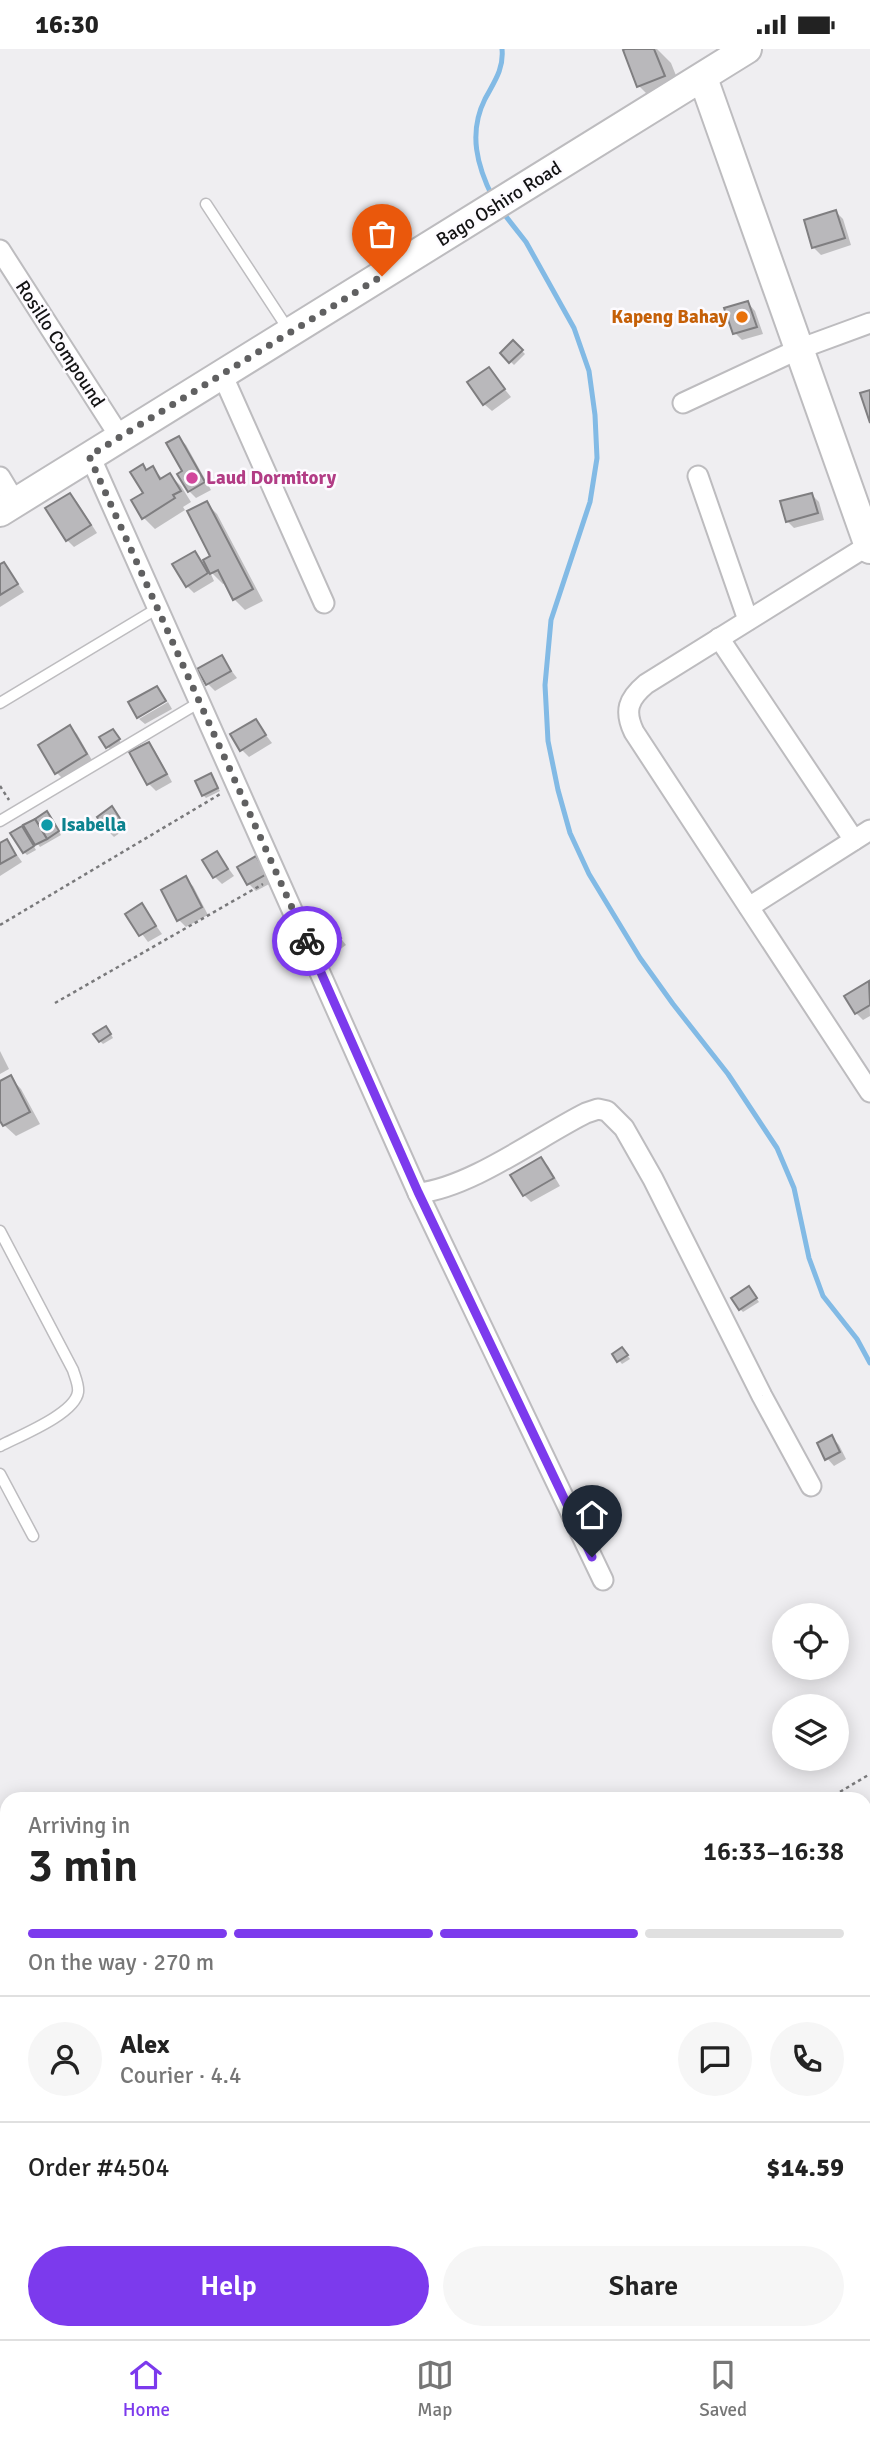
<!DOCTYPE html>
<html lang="en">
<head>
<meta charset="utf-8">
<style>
  :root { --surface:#fff; --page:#f6f6f6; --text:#222; --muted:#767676; --line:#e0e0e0; --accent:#7c3aed }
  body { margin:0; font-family:Signika,sans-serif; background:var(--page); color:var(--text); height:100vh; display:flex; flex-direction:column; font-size:26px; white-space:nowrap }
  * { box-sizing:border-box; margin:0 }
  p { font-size:23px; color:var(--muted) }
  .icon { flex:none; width:38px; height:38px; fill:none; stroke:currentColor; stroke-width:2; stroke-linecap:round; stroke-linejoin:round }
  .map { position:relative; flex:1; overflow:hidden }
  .drawer { position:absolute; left:0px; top:1743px; width:872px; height:548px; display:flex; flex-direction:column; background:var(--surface); border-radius:21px 21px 0 0; box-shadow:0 4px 18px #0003 }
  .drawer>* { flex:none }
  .buttons { position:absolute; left:772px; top:1554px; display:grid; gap:14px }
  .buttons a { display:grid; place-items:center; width:77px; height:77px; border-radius:50%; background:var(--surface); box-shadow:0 4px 18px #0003; font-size:35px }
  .pin { position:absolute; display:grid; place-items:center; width:60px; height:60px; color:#fff; margin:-72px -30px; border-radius:50% 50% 50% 0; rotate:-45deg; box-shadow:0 0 7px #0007 }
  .pin .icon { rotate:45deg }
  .courier { position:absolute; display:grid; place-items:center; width:70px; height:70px; margin:-35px; border:5px solid #7c3aed; border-radius:50%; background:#fff; color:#222; box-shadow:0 2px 9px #0007 }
  .summary em { font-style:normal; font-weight:600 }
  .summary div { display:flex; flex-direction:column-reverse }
  .summary { display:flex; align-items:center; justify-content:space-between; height:119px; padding:0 28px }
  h1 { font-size:46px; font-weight:600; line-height:52px }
  .bar { display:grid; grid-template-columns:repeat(4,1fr); gap:10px 7px; align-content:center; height:84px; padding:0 28px }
  .bar i { height:9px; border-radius:5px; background:var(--line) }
  .bar .on { background:var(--accent) }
  .bar p { grid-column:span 4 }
  .line { display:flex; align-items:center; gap:18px; padding:0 28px; border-top:2px solid var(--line) }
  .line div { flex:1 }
  .round { display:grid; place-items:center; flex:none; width:74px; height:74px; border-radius:37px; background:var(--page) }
  .primary-button { display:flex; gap:14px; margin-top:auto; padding:14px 28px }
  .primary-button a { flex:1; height:80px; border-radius:42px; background:var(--accent); color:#fff; font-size:28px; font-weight:600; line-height:80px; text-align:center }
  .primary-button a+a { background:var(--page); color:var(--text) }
  .status { display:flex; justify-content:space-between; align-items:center; height:49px; padding:0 35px; background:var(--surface); direction:ltr }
  .status svg { height:19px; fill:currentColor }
  .dock { display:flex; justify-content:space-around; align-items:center; height:98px; border-top:2px solid var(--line); background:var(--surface); font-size:19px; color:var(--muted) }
  .dock a { display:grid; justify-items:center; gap:4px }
  .dock .on { color:var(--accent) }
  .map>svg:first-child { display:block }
</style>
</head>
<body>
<div class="status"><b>16:30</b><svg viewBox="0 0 49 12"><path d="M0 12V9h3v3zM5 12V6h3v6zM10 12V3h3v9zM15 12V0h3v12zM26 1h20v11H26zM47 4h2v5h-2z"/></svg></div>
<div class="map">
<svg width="870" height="2290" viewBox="0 0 870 2290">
  <rect width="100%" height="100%" fill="#efeef1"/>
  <g fill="#0003">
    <path d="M630,0H657L671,14L685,49L661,59L639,37Z"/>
    <path d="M836,163L843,170L851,196L821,206L814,199L806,172Z"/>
    <path d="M748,254L755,262L763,285L742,291L735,284Z"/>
    <path d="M513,293L525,305L514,316L502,304Z"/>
    <path d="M488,320L511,348L492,362L484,355Z"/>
    <path d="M179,389L186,396L211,441L196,449L189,442Z"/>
    <path d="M143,417L148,422L152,419L163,430L170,426L181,437L191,453L183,458L185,461L155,480L143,468L145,444Z"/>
    <path d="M70,446L77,453L97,484L74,498L67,491Z"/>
    <path d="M812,446L819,453L824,471L794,479L787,472Z"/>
    <path d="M206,454L217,465L263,552L245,561L234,550L226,534L223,535L209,521L214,532L194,544L187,537L195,504L203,513L213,508Z"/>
    <path d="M4,515L24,543L0,558V517Z"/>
    <path d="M221,608L237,629L215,642L208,635Z"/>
    <path d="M168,653L172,660L145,675L139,670Z"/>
    <path d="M255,672L272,694L249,708L242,701Z"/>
    <path d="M70,678L77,685L93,713L64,731L57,724Z"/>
    <path d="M116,685L121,694L111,701L108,698Z"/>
    <path d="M148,695L155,702L172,733L156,742L149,735Z"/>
    <path d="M211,726L220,742L206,749L203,746Z"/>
    <path d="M112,760L127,779L114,788L107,781Z"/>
    <path d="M50,767L61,786L40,798L26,777Z"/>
    <path d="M25,782L36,801L27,806L24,803Z"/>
    <path d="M7,792L22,813L0,827V796Z"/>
    <path d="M217,804L234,827L222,835L214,827Z"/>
    <path d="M256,809L263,816L273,833L256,842L249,835L239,819Z"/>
    <path d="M185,830L193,837L208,866L186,878L179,871Z"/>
    <path d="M142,857L162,885L148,893L128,866Z"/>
    <path d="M331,877L346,896L329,908L322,901Z"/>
    <path d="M869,934L870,967L863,971L856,964Z"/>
    <path d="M109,982L113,989L103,995L100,992Z"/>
    <path d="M0,1002L9,1020L0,1025Z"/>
    <path d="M10,1028L21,1040L40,1075L16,1087L4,1076L0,1068V1034Z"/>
    <path d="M541,1110L548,1117L560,1137L531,1153L524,1146Z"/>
    <path d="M752,1243L759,1253L743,1263L740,1260Z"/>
    <path d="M625,1303L630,1310L622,1315L614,1305Z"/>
    <path d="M832,1388L839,1396L846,1410L834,1417L827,1409Z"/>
    <path d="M7,2280V2284H44L47,2289L1,2290L0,2285Z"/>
  </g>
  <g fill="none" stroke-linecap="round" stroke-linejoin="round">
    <g stroke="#82bae5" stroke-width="5">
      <path d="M493,149C477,117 468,84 485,50C494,33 504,20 502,0"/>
      <path d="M504,165L526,193L574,279L589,322L595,366L597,409L590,453L551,571L545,636L548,692L558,741L570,784L589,825L640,909L673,955L728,1025L777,1099L794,1139L809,1209L823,1247L857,1290L870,1314"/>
      <path d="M0,1802L7,1803"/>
      <path d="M397,2284L401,2290"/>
    </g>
  </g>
  <g fill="#b9b8bb" stroke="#7f7e80" stroke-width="2">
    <path d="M625,0H654L665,27L637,38L623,1Z"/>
    <path d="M836,161L845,189L812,199L804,171Z"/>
    <path d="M748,252L757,278L733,285L724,259Z"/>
    <path d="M513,291L523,301L509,314L500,304Z"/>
    <path d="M489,318L505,340L483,356L467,333Z"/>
    <path d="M870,341V374L860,344Z"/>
    <path d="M179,387L205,433L188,443L177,425L182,422L166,394Z"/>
    <path d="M143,415L146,421L153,417L160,430L170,424L181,442L173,446L175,449L142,470L131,451L143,444L130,423Z"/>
    <path d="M70,444L91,476L66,492L45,459Z"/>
    <path d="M812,444L818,464L786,473L780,452Z"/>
    <path d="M207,452L253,540L233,551L218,521L210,525L203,511L210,507L187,462Z"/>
    <path d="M195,502L208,524L186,538L172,515Z"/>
    <path d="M4,513L18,535L0,546V515Z"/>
    <path d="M222,606L231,622L206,636L197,620Z"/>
    <path d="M157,637L166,652L137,669L128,653Z"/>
    <path d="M256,670L266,686L240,702L230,685Z"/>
    <path d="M70,676L87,705L55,725L38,696Z"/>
    <path d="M113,680L120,690L106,699L99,688Z"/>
    <path d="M149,693L167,725L147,736L129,703Z"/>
    <path d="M211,724L218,739L202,747L195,732Z"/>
    <path d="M112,757L121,771L106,782L97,768Z"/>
    <path d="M47,762L59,782L47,790L35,770Z"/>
    <path d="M35,770L47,790L35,796L23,776Z"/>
    <path d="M22,777L34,797L23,804L10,784Z"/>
    <path d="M7,790L16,806L0,815V794Z"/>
    <path d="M217,802L228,820L213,829L202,811Z"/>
    <path d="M256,807L267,825L247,836L237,818Z"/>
    <path d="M186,827L202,858L177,872L161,841Z"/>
    <path d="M142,854L156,877L139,887L125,865Z"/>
    <path d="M331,875L341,889L321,902L311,888Z"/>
    <path d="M869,932L870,956L855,965L844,947Z"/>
    <path d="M106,977L111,985L99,993L93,985Z"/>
    <path d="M11,1026L30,1063L3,1077L0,1072V1032Z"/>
    <path d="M541,1108L554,1129L523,1147L510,1126Z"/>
    <path d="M749,1237L757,1249L739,1261L731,1249Z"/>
    <path d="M622,1298L628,1306L617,1313L612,1305Z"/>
    <path d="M832,1386L840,1403L825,1411L817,1394Z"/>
    <path d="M7,2278V2284H38L28,2290H0V2283Z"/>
  </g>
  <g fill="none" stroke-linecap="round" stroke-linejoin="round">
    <g stroke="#bdbcbf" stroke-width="13">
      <g id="lane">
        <path d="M206,155L288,280"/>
        <path d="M0,654L158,559"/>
        <path d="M0,772L200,653"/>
        <path d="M0,1182L73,1321C75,1328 79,1336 78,1343C75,1365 19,1387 0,1397"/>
        <path d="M0,1425L33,1487"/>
      </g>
    </g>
    <g stroke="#bdbcbf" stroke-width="23">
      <g id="street">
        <path d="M0,201L120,388"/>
        <path d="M222,325L324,554"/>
        <path d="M683,354L799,300L870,274"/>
        <path d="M90,407L418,1144L603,1531"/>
        <path d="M698,427L748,571"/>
        <path d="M0,428L15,453"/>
        <path d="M869,496L646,635C628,650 624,662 634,683L870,1043"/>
        <path d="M719,589L854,791"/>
        <path d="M749,858L870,781"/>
        <path d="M418,1144C470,1139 538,1088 586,1064L598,1060L607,1062L624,1079L653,1130L762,1347L811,1437"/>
        <path d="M0,2229L5,2247"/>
        <path d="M454,2284L458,2290"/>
      </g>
    </g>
    <g stroke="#bdbcbf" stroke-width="32">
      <g id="secondary">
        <path d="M703,29L870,500"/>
        <path d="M0,463L747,0"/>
      </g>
    </g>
    <g stroke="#79797b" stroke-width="2.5" stroke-dasharray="3.5 3.5" stroke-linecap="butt">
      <path d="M0,737L9,751"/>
      <path d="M0,876L222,744"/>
      <path d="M55,954L263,835"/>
      <path d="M828,1750L870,1725"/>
    </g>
    <use href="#lane" stroke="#fff" stroke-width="10"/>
    <use href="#street" stroke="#fff" stroke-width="19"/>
    <use href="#secondary" stroke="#fff" stroke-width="28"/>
  </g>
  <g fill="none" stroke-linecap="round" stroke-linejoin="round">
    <path stroke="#606061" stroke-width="7" stroke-dasharray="0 12.6" d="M307,892L89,407L382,227"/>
    <path stroke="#7c3aed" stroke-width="9" d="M307,892L418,1143L592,1508"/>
  </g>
  <circle fill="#e8710a" stroke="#fdfbff" stroke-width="2.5" cx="742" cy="268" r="7"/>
  <circle fill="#d1479c" stroke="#fdfbff" stroke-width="2.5" cx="192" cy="429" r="7"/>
  <circle fill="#0f9aa8" stroke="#fdfbff" stroke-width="2.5" cx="47" cy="776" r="7"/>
  <g text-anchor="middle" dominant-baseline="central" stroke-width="5" stroke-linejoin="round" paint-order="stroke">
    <g font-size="19" fill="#131314" stroke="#fdfbff">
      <text transform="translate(499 155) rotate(-32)">Bago Oshiro Road</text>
      <text transform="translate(60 295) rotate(57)">Rosillo Compound</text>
    </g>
    <g font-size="19" font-weight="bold" fill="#c56008" stroke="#fdfbff" text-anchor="end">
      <text x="728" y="268">Kapeng Bahay</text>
    </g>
    <g font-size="19" font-weight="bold" fill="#b23c85" stroke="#fdfbff" text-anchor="start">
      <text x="206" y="429">Laud Dormitory</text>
    </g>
    <g font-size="19" font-weight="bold" fill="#0d838f" stroke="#fdfbff" text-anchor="start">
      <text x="61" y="776">Isabella</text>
    </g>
  </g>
</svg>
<div class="buttons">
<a><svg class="icon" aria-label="locate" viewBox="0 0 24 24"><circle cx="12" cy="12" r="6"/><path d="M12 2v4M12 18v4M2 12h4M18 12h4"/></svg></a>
<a><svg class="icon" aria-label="layers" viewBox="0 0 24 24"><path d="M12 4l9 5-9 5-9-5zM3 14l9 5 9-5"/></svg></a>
</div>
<div class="pin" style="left:382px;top:227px;background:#ea580c"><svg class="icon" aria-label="bag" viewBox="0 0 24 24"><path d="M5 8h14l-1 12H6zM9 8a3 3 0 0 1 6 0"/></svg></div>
<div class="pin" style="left:592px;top:1508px;background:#1f2937"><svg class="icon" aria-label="home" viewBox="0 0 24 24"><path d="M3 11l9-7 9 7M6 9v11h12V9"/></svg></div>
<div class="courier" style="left:307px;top:892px"><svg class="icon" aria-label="bike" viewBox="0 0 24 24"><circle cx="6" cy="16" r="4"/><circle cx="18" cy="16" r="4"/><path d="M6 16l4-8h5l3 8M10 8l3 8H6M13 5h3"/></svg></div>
<section class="drawer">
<div class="summary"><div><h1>3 min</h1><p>Arriving in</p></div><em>16:33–16:38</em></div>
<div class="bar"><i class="on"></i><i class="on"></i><i class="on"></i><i></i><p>On the way · 270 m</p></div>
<div class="line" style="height:126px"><a class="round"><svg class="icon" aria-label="person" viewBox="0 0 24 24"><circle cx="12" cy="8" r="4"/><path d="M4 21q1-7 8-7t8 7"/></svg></a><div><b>Alex</b><p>Courier · 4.4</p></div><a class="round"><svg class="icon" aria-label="chat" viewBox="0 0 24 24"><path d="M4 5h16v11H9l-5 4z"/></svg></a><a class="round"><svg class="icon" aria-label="phone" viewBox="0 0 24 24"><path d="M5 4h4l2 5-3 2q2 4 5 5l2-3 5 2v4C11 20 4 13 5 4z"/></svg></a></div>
<div class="line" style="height:91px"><div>Order #4504</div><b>$14.59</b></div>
<div class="primary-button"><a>Help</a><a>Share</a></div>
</section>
</div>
<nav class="dock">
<a class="on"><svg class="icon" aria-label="home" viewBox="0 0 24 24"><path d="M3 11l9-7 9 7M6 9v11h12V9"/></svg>Home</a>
<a><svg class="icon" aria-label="map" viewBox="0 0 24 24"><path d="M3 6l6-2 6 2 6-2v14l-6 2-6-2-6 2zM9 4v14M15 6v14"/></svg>Map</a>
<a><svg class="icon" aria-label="saved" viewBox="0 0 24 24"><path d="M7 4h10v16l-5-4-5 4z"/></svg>Saved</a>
</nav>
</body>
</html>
